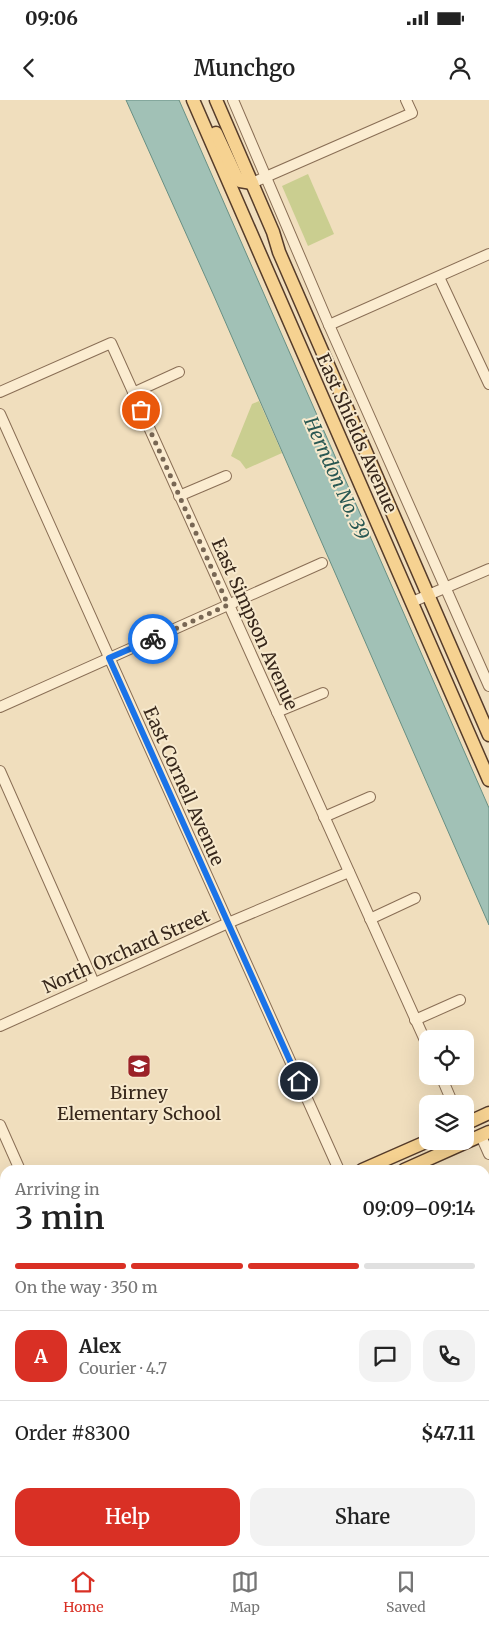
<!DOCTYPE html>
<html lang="en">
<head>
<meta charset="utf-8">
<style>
  :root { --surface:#fff; --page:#f2f2f2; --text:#222; --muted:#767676; --line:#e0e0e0; --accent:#d93025 }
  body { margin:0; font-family:Merriweather,serif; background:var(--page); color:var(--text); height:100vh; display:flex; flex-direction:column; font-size:19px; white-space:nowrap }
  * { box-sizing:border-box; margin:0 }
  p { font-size:16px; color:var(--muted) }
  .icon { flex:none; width:28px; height:28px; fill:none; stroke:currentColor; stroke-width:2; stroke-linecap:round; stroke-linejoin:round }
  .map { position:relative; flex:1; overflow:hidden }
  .side { position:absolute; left:0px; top:1065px; width:490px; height:391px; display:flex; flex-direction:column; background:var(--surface); border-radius:15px 15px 0 0; box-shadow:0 5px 20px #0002 }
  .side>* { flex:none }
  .buttons { position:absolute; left:419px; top:930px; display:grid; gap:10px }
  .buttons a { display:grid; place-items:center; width:55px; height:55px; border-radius:10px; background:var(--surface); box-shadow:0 5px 20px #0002; font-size:25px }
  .pin { position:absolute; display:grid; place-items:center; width:42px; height:42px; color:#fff; margin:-21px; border:2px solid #fff; border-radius:50%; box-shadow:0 1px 5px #0007 }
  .courier { position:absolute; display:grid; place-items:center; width:50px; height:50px; margin:-25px; border:4px solid #1a73e8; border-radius:50%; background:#fff; color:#222; box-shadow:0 1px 6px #0007 }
  .overview em { font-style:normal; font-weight:600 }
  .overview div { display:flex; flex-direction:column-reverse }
  .overview { display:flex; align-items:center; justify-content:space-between; height:85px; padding:0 15px }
  h1 { font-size:32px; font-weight:600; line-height:38px }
  .bar { display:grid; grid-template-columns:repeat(4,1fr); gap:8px 5px; align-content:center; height:60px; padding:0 15px }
  .bar i { height:6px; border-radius:4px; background:var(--line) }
  .bar .on { background:var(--accent) }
  .bar p { grid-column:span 4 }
  .line { display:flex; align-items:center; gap:12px; padding:0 15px; border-top:1px solid var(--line) }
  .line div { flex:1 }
  .round { display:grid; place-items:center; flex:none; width:52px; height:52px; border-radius:15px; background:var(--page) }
  .button { display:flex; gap:10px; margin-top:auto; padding:10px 15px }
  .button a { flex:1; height:58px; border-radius:15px; background:var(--accent); color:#fff; font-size:20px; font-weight:600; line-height:58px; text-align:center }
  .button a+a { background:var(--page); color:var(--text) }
  .status { display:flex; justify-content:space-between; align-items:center; height:35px; padding:0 25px; background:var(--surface); direction:ltr }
  .status svg { height:14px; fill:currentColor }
  header { display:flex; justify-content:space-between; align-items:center; height:65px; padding:0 15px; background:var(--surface); font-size:22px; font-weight:600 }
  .dock { display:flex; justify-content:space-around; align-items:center; height:70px; border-top:1px solid var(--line); background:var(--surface); font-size:14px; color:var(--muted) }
  .dock a { display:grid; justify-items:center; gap:2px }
  .dock .on { color:var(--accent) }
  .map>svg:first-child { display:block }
</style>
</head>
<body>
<div class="status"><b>09:06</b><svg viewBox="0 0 49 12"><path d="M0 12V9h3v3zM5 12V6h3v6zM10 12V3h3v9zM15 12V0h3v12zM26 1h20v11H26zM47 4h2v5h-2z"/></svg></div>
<header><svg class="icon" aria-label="back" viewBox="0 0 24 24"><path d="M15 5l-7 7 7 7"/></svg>Munchgo<svg class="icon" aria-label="person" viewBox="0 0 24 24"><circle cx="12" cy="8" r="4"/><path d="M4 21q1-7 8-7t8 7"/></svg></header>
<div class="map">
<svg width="489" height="1456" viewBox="0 0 489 1456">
  <rect width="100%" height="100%" fill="#f0debd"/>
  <g fill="#cace90">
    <path d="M308,74L334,134L308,146L282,86Z"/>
    <path d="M259,301L282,353L246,369L240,361L231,356L252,304Z"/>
  </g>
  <path fill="#a1c1b6" stroke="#688f83" d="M126,0H179L489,708V825L214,196Z"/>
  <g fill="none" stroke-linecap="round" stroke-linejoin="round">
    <g stroke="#896e55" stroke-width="12">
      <g id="minor">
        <path d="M233,0L329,225L489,586"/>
        <path d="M252,83L412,13L406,0"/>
        <path d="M439,177L489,284"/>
        <path d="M329,225L489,154"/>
        <path d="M0,292L111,243L428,947"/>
        <path d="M133,293L179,272"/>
        <path d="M0,314L339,1070"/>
        <path d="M179,396L226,376"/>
        <path d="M412,502L489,469"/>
        <path d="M0,607L322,463"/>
        <path d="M277,612L323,593"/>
        <path d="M0,671L94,883"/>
        <path d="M324,717L370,697"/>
        <path d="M370,819L415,798"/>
        <path d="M415,920L460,900"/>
        <path d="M0,926L228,823L349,772"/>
        <path d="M441,976L453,1004"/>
        <path d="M0,1025L20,1070"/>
        <path d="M481,1036L489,1054"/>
        <path d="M485,1192L489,1191"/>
        <path d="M485,1318H489"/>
        <path d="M0,1411L5,1409"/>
        <path d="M124,1451L126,1456"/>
        <path d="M253,1451L255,1456"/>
      </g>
    </g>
    <g stroke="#563c2a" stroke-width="15">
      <g id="major">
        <path d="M193,0L489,680"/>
        <path d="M216,0L273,132L279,152L489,635"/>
        <path d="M216,33L236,76L240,81L252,83"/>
        <path d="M465,1024L489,1013"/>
        <path d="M362,1070L428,1041"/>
        <path d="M404,1070L489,1032"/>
        <path d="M0,1232L5,1230"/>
        <path d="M0,1251L5,1248"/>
      </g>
    </g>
    <use href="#minor" stroke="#fbecd0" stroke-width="10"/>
    <use href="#major" stroke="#f6d291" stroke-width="12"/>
  </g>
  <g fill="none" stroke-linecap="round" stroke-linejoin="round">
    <path stroke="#786754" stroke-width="5" stroke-dasharray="0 9" d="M141,310L228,505L153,539"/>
    <path stroke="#1a73e8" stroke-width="6" d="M153,539L109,558L299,981"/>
  </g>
  <defs>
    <g id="school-square" transform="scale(1.25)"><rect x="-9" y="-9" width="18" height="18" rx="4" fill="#9b2228" stroke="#f7e9cd"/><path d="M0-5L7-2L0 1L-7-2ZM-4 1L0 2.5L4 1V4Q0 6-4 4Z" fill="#fff"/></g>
  </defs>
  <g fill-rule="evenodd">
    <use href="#school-square" x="139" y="966"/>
  </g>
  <g text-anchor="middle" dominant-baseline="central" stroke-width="4" stroke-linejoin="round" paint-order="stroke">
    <g font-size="18" fill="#37271b" stroke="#f7e9cd">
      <text transform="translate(357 333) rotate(66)">East Shields Avenue</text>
      <text transform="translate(255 524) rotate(66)">East Simpson Avenue</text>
      <text transform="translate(184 686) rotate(66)">East Cornell Avenue</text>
      <text transform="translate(126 851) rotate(-24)">North Orchard Street</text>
    </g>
    <g font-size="18" fill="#37271b" stroke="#f7e9cd">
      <text x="139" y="992">Birney<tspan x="139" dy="21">Elementary School</tspan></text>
    </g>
    <g font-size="19" font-style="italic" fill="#295853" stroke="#f7e9cd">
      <text transform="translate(337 378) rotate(66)">Herndon No. 39</text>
    </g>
  </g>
</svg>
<div class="buttons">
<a><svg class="icon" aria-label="locate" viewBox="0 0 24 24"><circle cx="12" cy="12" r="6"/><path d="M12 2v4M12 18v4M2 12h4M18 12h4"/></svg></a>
<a><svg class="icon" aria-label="layers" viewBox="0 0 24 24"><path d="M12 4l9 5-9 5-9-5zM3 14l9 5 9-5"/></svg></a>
</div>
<div class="pin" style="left:141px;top:310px;background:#ea580c"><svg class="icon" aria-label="bag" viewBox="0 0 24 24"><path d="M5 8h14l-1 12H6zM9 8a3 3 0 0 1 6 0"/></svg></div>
<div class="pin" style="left:299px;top:981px;background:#1f2937"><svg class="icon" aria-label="home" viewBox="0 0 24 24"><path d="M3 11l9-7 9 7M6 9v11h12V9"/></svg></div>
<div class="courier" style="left:153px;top:539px"><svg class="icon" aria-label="bike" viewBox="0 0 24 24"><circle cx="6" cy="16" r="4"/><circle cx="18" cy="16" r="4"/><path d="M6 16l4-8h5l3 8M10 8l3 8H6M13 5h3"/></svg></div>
<section class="side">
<div class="overview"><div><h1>3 min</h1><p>Arriving in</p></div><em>09:09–09:14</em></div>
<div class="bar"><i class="on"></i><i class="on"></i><i class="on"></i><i></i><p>On the way · 350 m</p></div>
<div class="line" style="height:90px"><b class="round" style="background:var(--accent);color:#fff">A</b><div><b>Alex</b><p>Courier · 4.7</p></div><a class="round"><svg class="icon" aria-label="chat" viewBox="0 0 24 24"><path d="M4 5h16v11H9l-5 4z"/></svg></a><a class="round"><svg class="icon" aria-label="phone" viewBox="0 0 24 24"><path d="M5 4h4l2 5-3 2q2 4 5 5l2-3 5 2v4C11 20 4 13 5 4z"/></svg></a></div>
<div class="line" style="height:65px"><div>Order #8300</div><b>$47.11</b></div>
<div class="button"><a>Help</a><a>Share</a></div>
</section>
</div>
<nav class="dock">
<a class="on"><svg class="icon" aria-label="home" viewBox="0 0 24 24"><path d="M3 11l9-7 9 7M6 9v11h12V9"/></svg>Home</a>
<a><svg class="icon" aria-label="map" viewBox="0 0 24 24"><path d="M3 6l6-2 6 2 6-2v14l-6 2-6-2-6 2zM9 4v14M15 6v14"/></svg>Map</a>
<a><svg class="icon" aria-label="saved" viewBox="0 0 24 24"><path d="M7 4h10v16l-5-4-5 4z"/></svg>Saved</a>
</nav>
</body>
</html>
